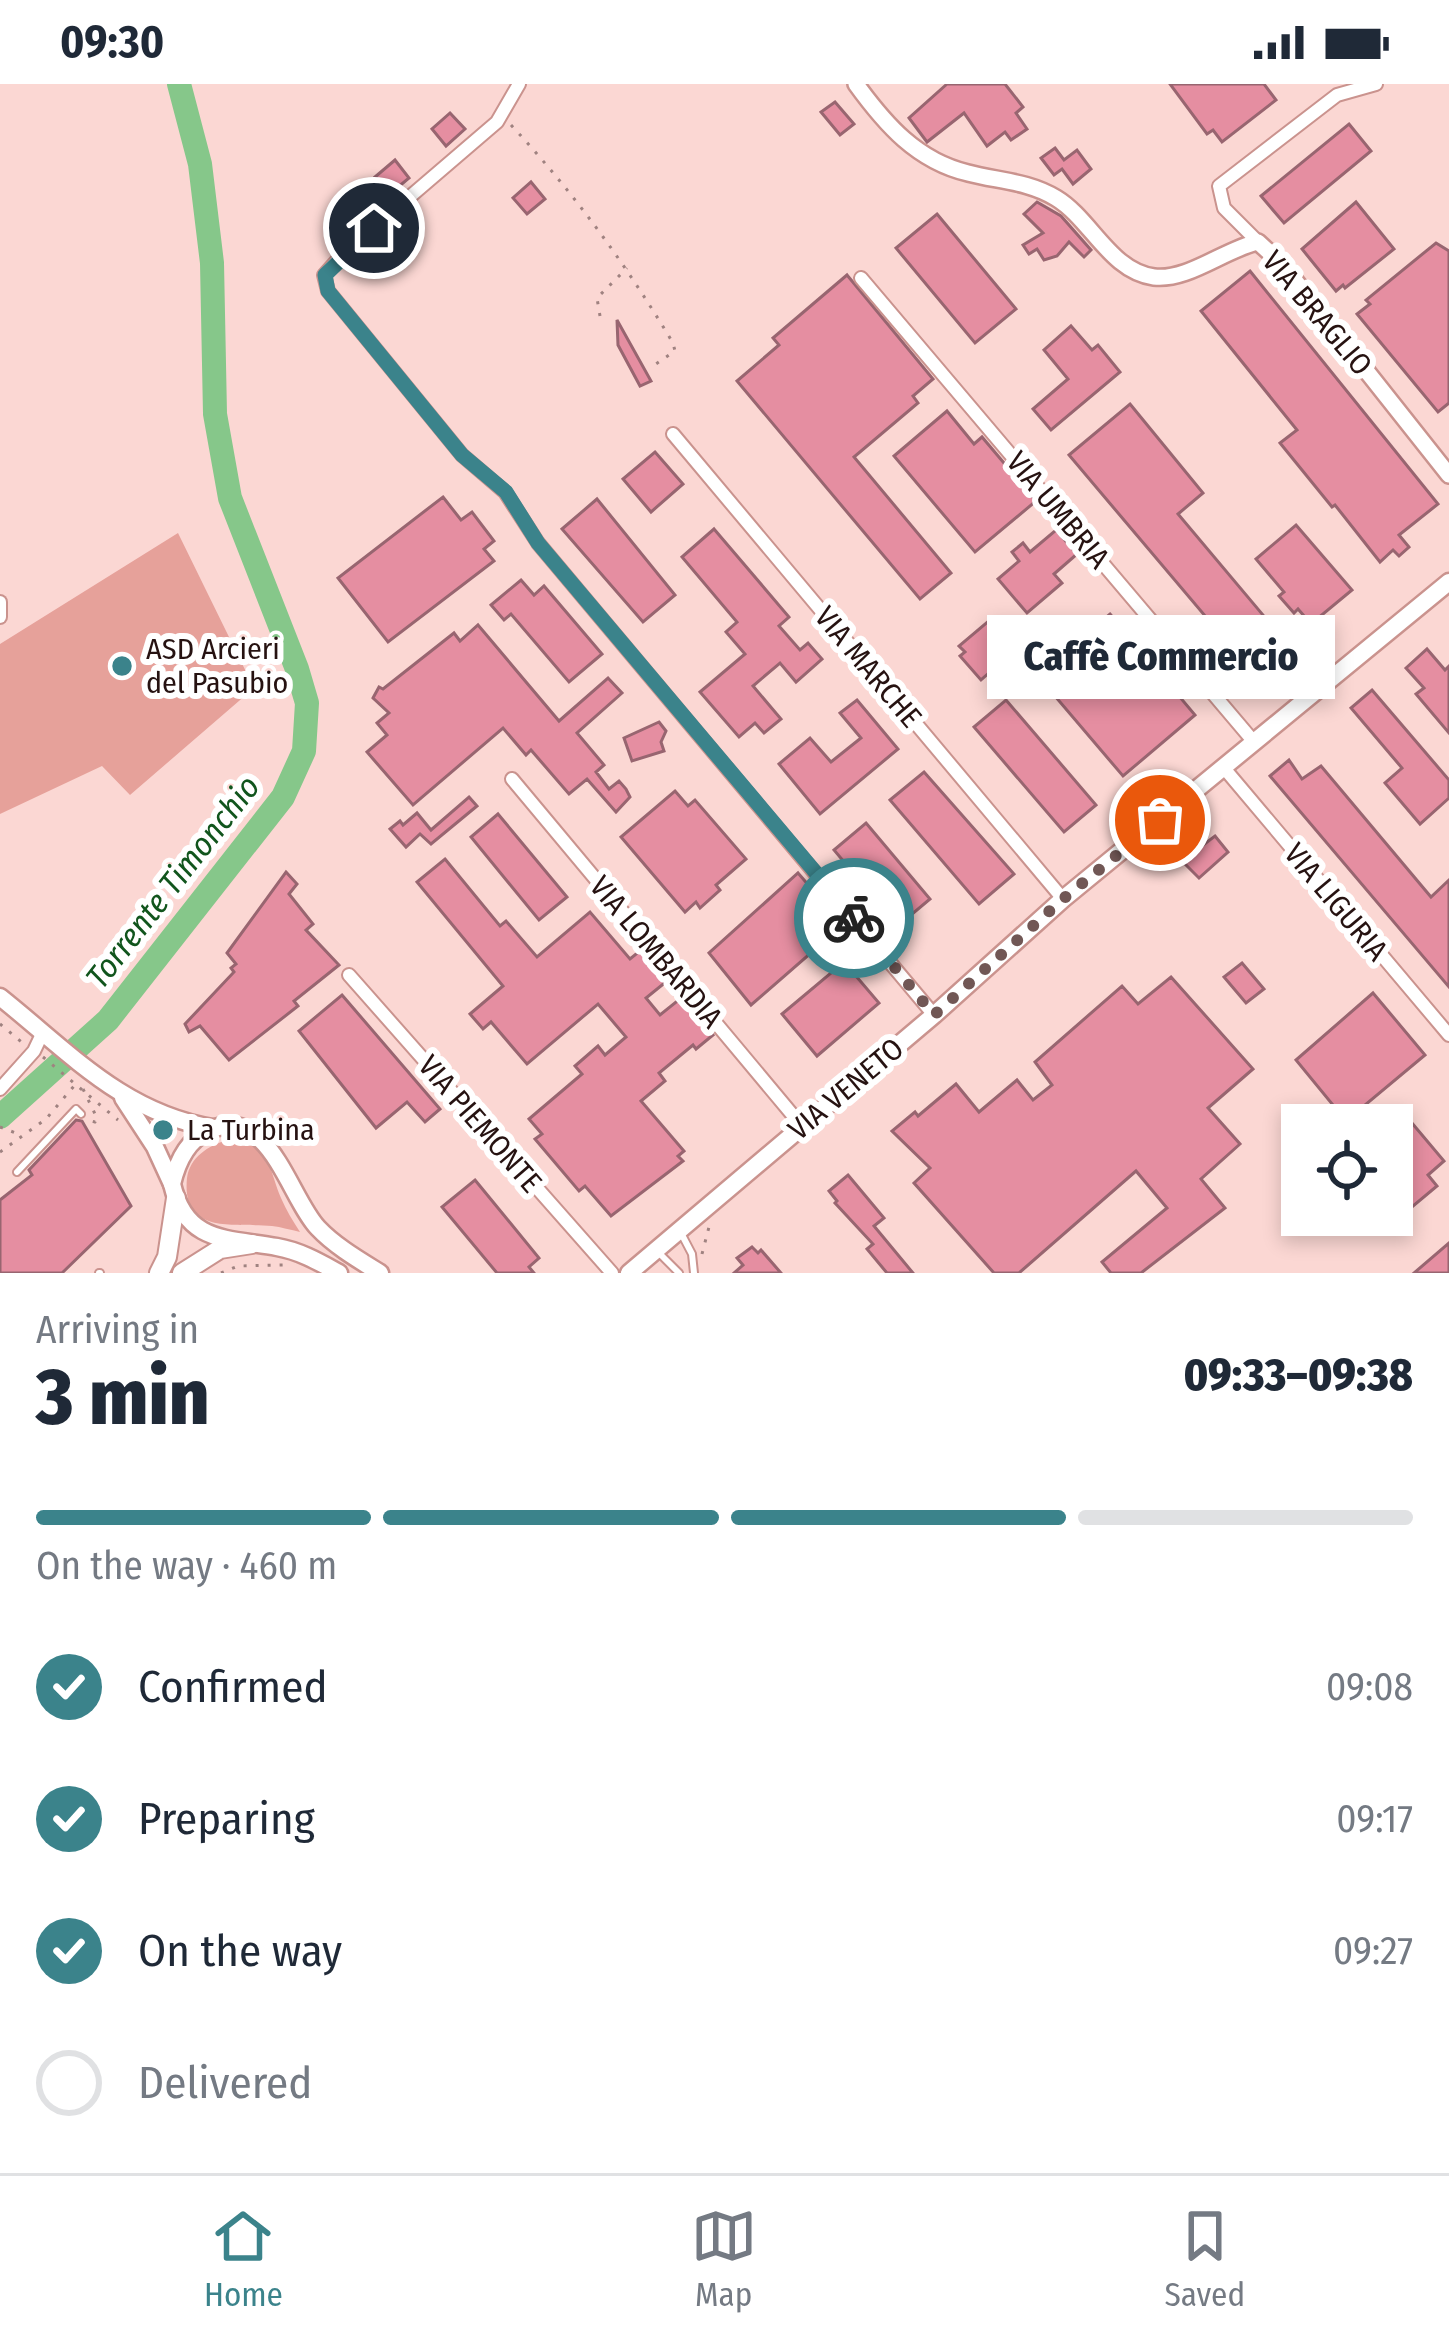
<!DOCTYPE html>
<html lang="en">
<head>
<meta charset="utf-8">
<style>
  :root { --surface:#fff; --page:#f2f2f3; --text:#1f2937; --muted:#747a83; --line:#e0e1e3; --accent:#3b838b }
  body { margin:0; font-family:"Fira Sans Condensed",sans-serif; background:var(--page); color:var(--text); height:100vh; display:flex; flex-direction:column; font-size:45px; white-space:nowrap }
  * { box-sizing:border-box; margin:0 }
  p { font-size:39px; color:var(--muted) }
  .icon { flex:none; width:66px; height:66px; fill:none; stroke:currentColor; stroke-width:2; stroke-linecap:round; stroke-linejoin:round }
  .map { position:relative; height:1189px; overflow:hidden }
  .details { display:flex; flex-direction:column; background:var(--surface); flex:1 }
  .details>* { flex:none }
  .fabs { position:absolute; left:1281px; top:1020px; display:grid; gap:24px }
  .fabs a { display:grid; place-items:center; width:132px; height:132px; border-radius:0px; background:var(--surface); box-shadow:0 6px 18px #0003; font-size:60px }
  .pin { position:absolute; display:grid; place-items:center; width:102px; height:102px; color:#fff; margin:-51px; border:6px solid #fff; border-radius:50%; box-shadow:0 3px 12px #0007 }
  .courier { position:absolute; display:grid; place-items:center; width:120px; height:120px; margin:-60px; border:9px solid #3b838b; border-radius:50%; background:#fff; color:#222; box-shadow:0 3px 15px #0007 }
  .bubble { position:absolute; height:84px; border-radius:0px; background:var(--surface); box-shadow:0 6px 18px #0003; font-size:39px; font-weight:800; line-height:84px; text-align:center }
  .headline em { font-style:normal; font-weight:800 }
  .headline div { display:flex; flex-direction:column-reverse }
  .headline { display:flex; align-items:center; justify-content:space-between; height:204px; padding:0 36px }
  h1 { font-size:78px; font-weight:800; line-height:90px }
  .bar { display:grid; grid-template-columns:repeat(4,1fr); gap:18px 12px; align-content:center; height:144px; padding:0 36px }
  .bar i { height:15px; border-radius:9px; background:var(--line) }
  .bar .active { background:var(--accent) }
  .bar p { grid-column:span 4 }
  ol { padding:0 36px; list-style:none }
  li { display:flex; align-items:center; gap:36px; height:132px }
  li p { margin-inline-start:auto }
  li .icon { padding:12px; border-radius:50%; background:var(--accent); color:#fff; stroke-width:4 }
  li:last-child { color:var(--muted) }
  li i { width:66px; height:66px; border:6px solid var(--line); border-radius:50% }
  .status { display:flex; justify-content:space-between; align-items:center; height:84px; padding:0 60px; background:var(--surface); direction:ltr }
  .status svg { height:33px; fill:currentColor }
  .tabs { display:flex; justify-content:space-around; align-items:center; height:168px; border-top:3px solid var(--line); background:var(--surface); font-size:33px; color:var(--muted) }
  .tabs a { display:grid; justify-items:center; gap:6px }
  .tabs .active { color:var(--accent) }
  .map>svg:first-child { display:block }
</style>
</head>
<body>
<div class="status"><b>09:30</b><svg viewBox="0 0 49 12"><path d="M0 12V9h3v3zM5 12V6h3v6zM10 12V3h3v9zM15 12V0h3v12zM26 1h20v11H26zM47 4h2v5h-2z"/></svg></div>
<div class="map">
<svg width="1449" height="1189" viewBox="0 0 1449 1189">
  <rect width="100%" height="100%" fill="#fbd7d3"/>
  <g fill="#e6a19a">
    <path d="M178,449L254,604L130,711L102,682L0,730V560Z"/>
    <path d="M227,1056C272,1059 267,1081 281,1114C286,1126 293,1137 300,1148C291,1146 281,1143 272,1142C237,1138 181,1153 187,1094C190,1073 208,1062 227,1056Z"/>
  </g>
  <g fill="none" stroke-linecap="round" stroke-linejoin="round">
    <path stroke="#86c78a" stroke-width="24" d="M0,1033L108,936L283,713L304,667L307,619L297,585L230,414L215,330L212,179L200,80L179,0"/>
  </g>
  <g fill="#e58ea1" stroke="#986570" stroke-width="3">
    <path d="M947,0H1005L1023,23L1016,29L1027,45L1011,56L1005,48L987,62L964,29L927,58L909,34Z"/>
    <path d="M1170,0H1264L1276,16L1222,58L1213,46L1207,50Z"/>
    <path d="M835,18L854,40L840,51L821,28Z"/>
    <path d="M450,29L465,45L446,62L432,45Z"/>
    <path d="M1349,40L1371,67L1284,139L1261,112Z"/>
    <path d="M1055,64L1064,76L1077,66L1091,85L1073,100L1062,85L1054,91L1041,74Z"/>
    <path d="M395,76L409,94L390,110L375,93Z"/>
    <path d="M531,98L545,115L527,130L513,114Z"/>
    <path d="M1037,118L1061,132L1091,166L1084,173L1069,158L1057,172L1044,176L1037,165L1029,170L1023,161L1043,149L1024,130Z"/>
    <path d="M1356,118L1394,165L1345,204L1343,201L1336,207L1302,165Z"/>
    <path d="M937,130L1016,225L975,259L896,164Z"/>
    <path d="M1436,159L1449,167V319L1438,328L1357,230L1370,220L1366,216Z"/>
    <path d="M1250,187L1438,420L1399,451L1409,463L1399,472L1393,466L1380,478L1335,421L1332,423L1280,359L1297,346L1201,227Z"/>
    <path d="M847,191L933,295L913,312L918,319L854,373L951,489L920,515L737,297L779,261L773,254Z"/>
    <path d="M617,236L651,297L640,302L618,261Z"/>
    <path d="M1071,242L1092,266L1098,261L1120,288L1051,346L1033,325L1068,295L1044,266Z"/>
    <path d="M1130,320L1203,409L1178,430L1289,562L1255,591L1069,371Z"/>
    <path d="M947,327L974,360L982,353L1036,417L975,468L894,372Z"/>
    <path d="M655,368L683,400L651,428L623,395Z"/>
    <path d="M443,413L461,436L472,428L494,457L484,465L494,477L388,558L338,494Z"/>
    <path d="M597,415L675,511L643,538L562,445Z"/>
    <path d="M1296,441L1352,506L1311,540L1298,525L1294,529L1279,512L1284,508L1256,475Z"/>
    <path d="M714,445L789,533L779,542L800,566L808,559L822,575L796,598L780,579L753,602L781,635L764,649L755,639L739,653L700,608L745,570L726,548L737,538L682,473Z"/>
    <path d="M1056,446L1077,470L1054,490L1062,499L1027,529L998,495L1019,477L1012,468L1023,459L1030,468Z"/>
    <path d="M521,496L534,511L544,502L602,570L569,598L511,530L504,536L491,521Z"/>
    <path d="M1110,530L1195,631L1123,692L1037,591L1066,567L1062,562L1088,540L1092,545Z"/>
    <path d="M991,535L997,542L1002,539L1021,561L981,596L960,572L965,568L959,562Z"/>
    <path d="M478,541L559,637L608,594L622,609L577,649L604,681L596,688L609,705L619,697L626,705L630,713L616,728L587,695L569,710L531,666L526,671L503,644L413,721L367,668L387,651L377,639L389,629L373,614L379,603L383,605L454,549L460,557Z"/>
    <path d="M1427,565L1445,586L1449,582V649L1416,610L1424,604L1406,584Z"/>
    <path d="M1372,606L1449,696V714L1420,740L1385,699L1402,684L1351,624Z"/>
    <path d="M857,616L898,665L820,730L779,680L810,654L831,678L861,654L840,629Z"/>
    <path d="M1006,616L1096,721L1064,748L974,643Z"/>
    <path d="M659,638L666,647L661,658L664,667L632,677L624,654Z"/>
    <path d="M1289,676L1302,695L1321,682L1431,813L1449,796V903L1270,692Z"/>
    <path d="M924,688L1014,790L979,820L890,716Z"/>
    <path d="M675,707L688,722L695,716L746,775L716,801L720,806L700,824L696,818L685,828L621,753Z"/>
    <path d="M469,713L477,722L431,760L420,750L406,763L390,745L400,737L403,741L417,729L431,746Z"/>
    <path d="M498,730L567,813L539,836L471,753Z"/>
    <path d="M866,739L930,815L898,842L834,766Z"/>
    <path d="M1215,752L1228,768L1199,794L1182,777Z"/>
    <path d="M445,775L500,842L506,837L537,873L590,828L630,875L641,866L667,897L646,914L660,931L681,914L713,951L696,965L693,961L659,989L665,997L641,1017L684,1067L678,1072L683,1077L611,1132L585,1102L579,1107L535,1055L542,1050L529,1035L582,990L575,982L598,962L605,971L626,953L598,920L527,980L491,938L483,945L470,930L503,902L417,798Z"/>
    <path d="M286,788L297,800L289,810L313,840L306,846L339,881L294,917L298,922L229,976L200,942L189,948L185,940L234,888L231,884L236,880L227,869Z"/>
    <path d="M798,789L843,841L751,921L709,869Z"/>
    <path d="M844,878L879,919L817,972L782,930Z"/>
    <path d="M1242,879L1264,905L1246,919L1224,893Z"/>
    <path d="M1171,893L1253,985L1208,1024L1240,1060L1201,1095L1225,1124L1141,1189H1111L1102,1178L1167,1124L1136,1087L1019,1189H994L914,1099L930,1084L892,1047L915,1028L918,1032L956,1000L979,1028L1017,996L1033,1016L1052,1001L1035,978L1122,902L1138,920Z"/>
    <path d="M1373,909L1425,971L1346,1037L1296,976Z"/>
    <path d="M342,911L440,1025L425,1038L407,1018L376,1044L299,947Z"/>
    <path d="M1401,1026L1444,1077L1428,1091L1437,1102L1388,1143L1377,1131H1392V1041H1382Z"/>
    <path d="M76,1036L82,1037L131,1122L62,1189H0V1116L32,1091L29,1086Z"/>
    <path d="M848,1091L884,1134L874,1142L913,1189H887L867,1165L873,1160L835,1119L837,1117L829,1107Z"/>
    <path d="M475,1096L539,1174L529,1183L534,1189H497L442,1123Z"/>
    <path d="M1449,1159V1189H1414Z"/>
    <path d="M752,1163L758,1169L761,1166L781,1189H734L743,1181L737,1174Z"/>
  </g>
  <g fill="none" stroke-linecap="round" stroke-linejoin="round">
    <g stroke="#ca938e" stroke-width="10">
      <g id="service">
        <path d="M17,1088L76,1025L81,1030"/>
        <path d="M681,1149L692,1170L694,1189"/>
        <path d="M660,1170L679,1189"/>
        <path d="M99,1189H100"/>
      </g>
    </g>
    <g stroke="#ca938e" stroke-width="16">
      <g id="minor">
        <path d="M519,0L497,38L343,170L324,191L328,207L462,371L505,408L538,459L934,931"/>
        <path d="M1258,158L1224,124L1219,102L1337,11L1376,0"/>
        <path d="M861,194L1254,658"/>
        <path d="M673,350L1063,815"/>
        <path d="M0,518V533"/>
        <path d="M1224,684L1449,951"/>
        <path d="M512,695L801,1041"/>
        <path d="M349,891L612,1189"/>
        <path d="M0,1005L34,967L43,948"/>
      </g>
    </g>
    <g stroke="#ca938e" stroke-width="20">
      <path id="tertiary" d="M856,0C885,40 917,77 968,89C998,97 1028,97 1056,114C1091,135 1110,187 1154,193C1188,197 1225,165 1258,158L1281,179L1449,391"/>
    </g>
    <g stroke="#ca938e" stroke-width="21">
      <g id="secondary">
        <path d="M0,913C69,968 123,1029 213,1044"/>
        <path d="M123,1014L155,1063L172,1100"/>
        <path d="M339,1189C319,1178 300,1167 277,1163C228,1154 186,1160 172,1100C177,1079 186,1057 208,1047C269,1018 289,1114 318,1144C335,1162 359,1176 380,1189"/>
        <path d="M629,1189L934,931L1063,815L1449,498"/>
      </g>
    </g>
    <g stroke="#ca938e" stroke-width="22">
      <g id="trunk">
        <path d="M159,1189L167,1173L176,1114"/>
        <path d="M182,1189L220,1165L252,1160"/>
      </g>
    </g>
    <g stroke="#9f8280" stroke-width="3" stroke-dasharray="3 9" stroke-linecap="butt">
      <path d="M511,41C574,109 625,179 673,259L675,267L653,282"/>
      <path d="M600,232L597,214L627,184"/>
      <path d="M0,940L25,961"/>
      <path d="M43,973L118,1036"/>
      <path d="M83,1005L97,1034L95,1038L88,1036"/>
      <path d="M0,1043L21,1051"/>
      <path d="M0,1068L46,1035L74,1002"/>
      <path d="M702,1170L710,1139"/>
      <path d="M221,1189L238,1182L283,1181"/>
    </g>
    <use href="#service" stroke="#fff" stroke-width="6"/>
    <use href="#minor" stroke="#fff" stroke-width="12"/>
    <use href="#tertiary" stroke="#fff" stroke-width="15"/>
    <use href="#secondary" stroke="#fff" stroke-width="16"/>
    <use href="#trunk" stroke="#fff" stroke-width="18"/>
  </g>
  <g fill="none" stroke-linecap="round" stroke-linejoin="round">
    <path stroke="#715755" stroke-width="12" stroke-dasharray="0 21.6" d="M854,834L934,931L1063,815L1160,736"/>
    <path stroke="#3b838b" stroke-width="15" d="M374,144L325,191L328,207L462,371L506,408L538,459L854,834"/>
  </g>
  <g fill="#3b838b" stroke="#fff" stroke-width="4.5">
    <circle cx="122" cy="582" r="12"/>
    <circle cx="163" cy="1046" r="12"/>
  </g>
  <g text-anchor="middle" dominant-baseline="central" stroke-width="12" stroke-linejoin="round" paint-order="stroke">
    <g font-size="30" fill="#261211" stroke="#fff">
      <text transform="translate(1317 229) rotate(50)">VIA BRAGLIO</text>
      <text transform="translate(1058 426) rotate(50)">VIA UMBRIA</text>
      <text transform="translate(868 583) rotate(50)">VIA MARCHE</text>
      <text transform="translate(1336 818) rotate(50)">VIA LIGURIA</text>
      <text transform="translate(656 868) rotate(50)">VIA LOMBARDIA</text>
      <text transform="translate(846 1005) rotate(-40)">VIA VENETO</text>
      <text transform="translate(480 1040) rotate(49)">VIA PIEMONTE</text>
    </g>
    <g font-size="30" fill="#261211" stroke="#fff" text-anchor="start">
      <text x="146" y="565">ASD Arcieri<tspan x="146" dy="34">del Pasubio</tspan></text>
      <text x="187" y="1046">La Turbina</text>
    </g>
    <g font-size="33" font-style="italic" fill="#11551d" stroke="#fff">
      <text transform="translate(173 798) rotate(-52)">Torrente Timonchio</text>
    </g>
  </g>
</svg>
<div class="fabs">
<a><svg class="icon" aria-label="locate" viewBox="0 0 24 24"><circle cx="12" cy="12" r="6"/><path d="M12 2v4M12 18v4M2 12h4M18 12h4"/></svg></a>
</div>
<div class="pin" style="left:1160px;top:736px;background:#ea580c"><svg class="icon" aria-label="bag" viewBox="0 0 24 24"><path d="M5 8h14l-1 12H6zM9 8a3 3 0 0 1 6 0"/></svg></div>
<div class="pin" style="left:374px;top:144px;background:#1f2937"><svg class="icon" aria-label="home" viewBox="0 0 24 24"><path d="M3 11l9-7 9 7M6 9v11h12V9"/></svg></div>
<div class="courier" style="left:854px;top:834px"><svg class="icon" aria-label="bike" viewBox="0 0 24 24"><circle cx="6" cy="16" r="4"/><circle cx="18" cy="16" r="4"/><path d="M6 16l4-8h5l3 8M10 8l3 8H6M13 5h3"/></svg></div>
<div class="bubble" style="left:987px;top:531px;width:348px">Caffè Commercio</div>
</div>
<section class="details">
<div class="headline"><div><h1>3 min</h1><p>Arriving in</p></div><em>09:33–09:38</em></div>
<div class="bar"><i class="active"></i><i class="active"></i><i class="active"></i><i></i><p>On the way · 460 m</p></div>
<ol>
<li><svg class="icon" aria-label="check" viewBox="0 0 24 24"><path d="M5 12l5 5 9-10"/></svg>Confirmed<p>09:08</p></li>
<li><svg class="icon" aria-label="check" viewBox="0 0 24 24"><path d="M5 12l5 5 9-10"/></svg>Preparing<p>09:17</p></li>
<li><svg class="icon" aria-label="check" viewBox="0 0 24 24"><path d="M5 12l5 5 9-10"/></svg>On the way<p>09:27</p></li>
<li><i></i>Delivered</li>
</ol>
</section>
<nav class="tabs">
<a class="active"><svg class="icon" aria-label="home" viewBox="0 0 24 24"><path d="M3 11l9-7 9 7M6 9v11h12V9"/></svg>Home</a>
<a><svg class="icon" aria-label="map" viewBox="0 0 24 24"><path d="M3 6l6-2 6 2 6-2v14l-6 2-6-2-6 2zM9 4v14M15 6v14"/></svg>Map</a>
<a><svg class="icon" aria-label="saved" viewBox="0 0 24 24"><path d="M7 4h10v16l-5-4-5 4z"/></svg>Saved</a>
</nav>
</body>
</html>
